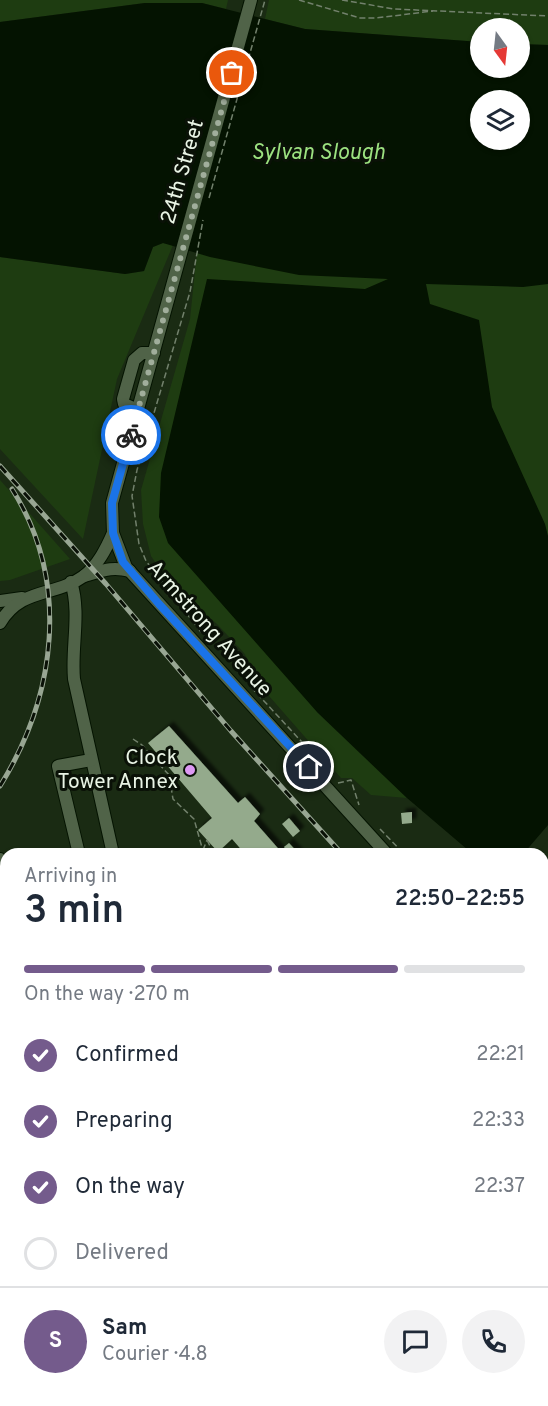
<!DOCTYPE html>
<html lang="en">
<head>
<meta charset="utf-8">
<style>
  :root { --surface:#fff; --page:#f2f2f3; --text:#1f2937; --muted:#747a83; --line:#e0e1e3; --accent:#745b8c }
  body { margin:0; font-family:Overpass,sans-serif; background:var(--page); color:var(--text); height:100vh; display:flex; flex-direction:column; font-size:22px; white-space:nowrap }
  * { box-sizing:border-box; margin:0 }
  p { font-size:20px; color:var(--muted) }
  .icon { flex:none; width:33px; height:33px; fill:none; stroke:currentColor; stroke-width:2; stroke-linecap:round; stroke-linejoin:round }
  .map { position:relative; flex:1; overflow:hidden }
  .panel { position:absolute; left:0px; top:848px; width:549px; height:560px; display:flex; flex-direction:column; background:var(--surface); border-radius:18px 18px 0 0; box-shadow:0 2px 4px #0004 }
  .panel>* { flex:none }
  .needle { width:39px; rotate:165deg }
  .tools { position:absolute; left:470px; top:18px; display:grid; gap:12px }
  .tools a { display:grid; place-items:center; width:60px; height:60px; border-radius:50%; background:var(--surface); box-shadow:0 2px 4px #0004; font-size:30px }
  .pin { position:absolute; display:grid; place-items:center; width:51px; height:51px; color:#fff; margin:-26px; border:3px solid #fff; border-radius:50%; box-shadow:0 2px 6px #0007 }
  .courier { position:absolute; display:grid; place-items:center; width:60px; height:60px; margin:-30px; border:4px solid #1a73e8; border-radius:50%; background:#fff; color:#222; box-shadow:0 2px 8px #0007 }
  .summary em { font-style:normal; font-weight:600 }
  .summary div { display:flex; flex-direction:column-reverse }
  .summary { display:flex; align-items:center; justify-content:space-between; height:102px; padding:0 24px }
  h1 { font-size:39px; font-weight:600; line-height:45px }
  .bar { display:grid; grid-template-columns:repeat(4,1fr); gap:9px 6px; align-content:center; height:72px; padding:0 24px }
  .bar i { height:8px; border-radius:4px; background:var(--line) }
  .bar .selected { background:var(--accent) }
  .bar p { grid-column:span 4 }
  .line { display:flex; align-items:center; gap:15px; padding:0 24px; border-top:2px solid var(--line) }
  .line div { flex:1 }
  .round { display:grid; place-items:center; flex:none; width:63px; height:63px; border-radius:32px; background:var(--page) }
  ol { padding:0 24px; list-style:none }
  li { display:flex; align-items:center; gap:18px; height:66px }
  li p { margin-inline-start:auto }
  li .icon { padding:6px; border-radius:50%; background:var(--accent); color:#fff; stroke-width:4 }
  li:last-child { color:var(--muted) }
  li i { width:33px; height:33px; border:3px solid var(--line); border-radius:50% }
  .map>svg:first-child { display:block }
</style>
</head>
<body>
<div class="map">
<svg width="548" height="1406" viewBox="0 0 548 1406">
  <defs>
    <filter id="shadow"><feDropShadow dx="4.5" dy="-4.5" stdDeviation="1.5" flood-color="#0009"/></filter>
  </defs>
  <rect width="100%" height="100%" fill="#1a2b13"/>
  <g fill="#1e3c11">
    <path d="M0,0H228L226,9L202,3H145L0,22Z"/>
    <path d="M269,0H548V45L519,44V28H480V42L305,29L265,19Z"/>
    <path d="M163,243L173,245L117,379L83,539L0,449V257L125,274L144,271L153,247Z"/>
    <path d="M197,252L391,273L426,284L548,254V633L317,712L407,798L371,795L352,778H341L269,696L244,653L217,624L171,586L151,556L143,524L141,490L190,319Z"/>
    <path d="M0,480L70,559L10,580L0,581Z"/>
  </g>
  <g fill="#041301" fill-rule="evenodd">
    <path d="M145,3H202L305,29L480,42V68H519V44L548,45V284L523,287L426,284L430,304L479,320L492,407L545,524L548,536V834L534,853H488L468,850L407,798L317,712L168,543L159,517L161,473L207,279L365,289L388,279L299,275L210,257L163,243L153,247L144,271L125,274L0,257V22ZM480,100H519V140H480Z"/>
    <path d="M548,882V1406H0V1180L6,1179V1401H543V888Z"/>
  </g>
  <path fill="#1a2b13" d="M548,825V839L538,854L524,853Z"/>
  <g fill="#94aa8c" filter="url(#shadow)">
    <path d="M169,726L238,803L245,797L260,814L254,821L283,854H245L232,839L218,852L207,840L198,830L212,818L148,743Z"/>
    <path d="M412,812V823L402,824L401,813Z"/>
    <path d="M289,818L300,831L293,837L282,824Z"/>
    <path d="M289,843L299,854H290L284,847Z"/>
    <path d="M6,926V1012L0,1007V933Z"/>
  </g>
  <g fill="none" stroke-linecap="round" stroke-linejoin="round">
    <g stroke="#041301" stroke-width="14">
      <g id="minor">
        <path d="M251,0L112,503L113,533L126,567L387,854"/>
        <path d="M138,410L124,404L123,399L134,360L142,353H154"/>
        <path d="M84,576C102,571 111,566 130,571"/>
        <path d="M71,582C81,613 71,647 74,679L113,854"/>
        <path d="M0,601L22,598"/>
        <path d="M0,623C21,587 55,597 84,576C98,565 106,549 113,533"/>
        <path d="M79,854L58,766L91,760"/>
        <path d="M0,859L6,864"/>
        <path d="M543,1071L548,1077"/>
        <path d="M0,1091L6,1089"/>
      </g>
    </g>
    <g stroke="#72816c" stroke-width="1.5" stroke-dasharray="6 3" stroke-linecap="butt">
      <path d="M299,0L360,18H376L433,11"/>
      <path d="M342,0L394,9L548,16"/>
      <path d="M209,198L265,0"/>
      <path d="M201,632L146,561L139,544L132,496L137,470L190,292L203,220"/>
      <path d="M251,687L313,754"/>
      <path d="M133,739L142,745L169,775L173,799L194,819L203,851"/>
      <path d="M338,783L351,780L359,805"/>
      <path d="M380,829L404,854"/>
      <path d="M207,840L214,854"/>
      <path d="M203,850L207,840"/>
      <path d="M0,901L6,906"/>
      <path d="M0,1026L6,1031"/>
      <path d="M0,1156L6,1161"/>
    </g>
    <use href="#minor" stroke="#506348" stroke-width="12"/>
    <g stroke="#98a693" stroke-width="5">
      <g id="rail">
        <path d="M0,466L106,584L231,731L342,854"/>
        <path d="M0,786C56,696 71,582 12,489"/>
        <path d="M543,1076L548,1081"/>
      </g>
    </g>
    <use href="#rail" stroke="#0a1107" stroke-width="3" stroke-dasharray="9" stroke-linecap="butt"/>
  </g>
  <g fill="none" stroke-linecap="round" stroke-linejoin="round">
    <path stroke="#a1ae9c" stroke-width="6" stroke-dasharray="0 10.8" d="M131,435L232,73"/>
    <path stroke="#1a73e8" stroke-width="8" d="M131,435L112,503L113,533L123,562L159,604L309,767"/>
  </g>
  <circle fill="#dd99f4" stroke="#0a1107" stroke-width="2" cx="190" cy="770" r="6"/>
  <g text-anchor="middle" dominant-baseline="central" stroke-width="6" stroke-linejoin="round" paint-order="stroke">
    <g font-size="21" fill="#e9f4e5" stroke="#0a1107">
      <text transform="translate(183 172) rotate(-74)">24th Street</text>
      <text transform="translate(209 629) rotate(48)">Armstrong Avenue</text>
    </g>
    <g font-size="21" fill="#e9f4e5" stroke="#0a1107" text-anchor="end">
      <text x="178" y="758">Clock<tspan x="178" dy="24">Tower Annex</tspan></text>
    </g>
    <g font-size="22" font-style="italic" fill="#9ce280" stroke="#0a1107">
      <text x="318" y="153">Sylvan Slough</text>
    </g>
  </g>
</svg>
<div class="tools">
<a><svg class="needle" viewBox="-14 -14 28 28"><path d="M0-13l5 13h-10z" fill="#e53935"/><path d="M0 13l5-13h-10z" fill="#747a83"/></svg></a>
<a><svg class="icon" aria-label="layers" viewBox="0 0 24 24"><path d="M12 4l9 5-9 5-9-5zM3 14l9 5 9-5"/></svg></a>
</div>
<div class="pin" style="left:232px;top:73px;background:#ea580c"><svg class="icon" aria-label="bag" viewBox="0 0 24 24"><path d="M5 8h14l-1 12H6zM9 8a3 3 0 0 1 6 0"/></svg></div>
<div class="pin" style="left:309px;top:767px;background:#1f2937"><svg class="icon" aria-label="home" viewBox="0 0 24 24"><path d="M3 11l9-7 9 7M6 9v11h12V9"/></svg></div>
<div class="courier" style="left:131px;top:435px"><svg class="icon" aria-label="bike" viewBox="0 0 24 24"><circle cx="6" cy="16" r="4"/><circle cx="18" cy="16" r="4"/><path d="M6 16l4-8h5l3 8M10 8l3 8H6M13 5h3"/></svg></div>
<section class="panel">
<div class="summary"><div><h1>3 min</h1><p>Arriving in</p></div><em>22:50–22:55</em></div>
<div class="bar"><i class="selected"></i><i class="selected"></i><i class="selected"></i><i></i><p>On the way · 270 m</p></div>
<ol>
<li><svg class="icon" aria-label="check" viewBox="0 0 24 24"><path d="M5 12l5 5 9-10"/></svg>Confirmed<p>22:21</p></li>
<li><svg class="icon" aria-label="check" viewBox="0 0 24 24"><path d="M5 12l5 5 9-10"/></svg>Preparing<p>22:33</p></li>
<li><svg class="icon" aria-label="check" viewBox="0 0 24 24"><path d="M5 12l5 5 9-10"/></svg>On the way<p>22:37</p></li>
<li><i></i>Delivered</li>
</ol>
<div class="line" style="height:108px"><b class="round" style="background:var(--accent);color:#fff">S</b><div><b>Sam</b><p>Courier · 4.8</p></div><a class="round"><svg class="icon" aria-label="chat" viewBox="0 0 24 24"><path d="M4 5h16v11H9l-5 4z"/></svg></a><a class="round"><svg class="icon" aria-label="phone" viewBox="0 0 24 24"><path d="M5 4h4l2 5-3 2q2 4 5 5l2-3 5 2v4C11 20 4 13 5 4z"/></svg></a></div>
</section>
</div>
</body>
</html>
